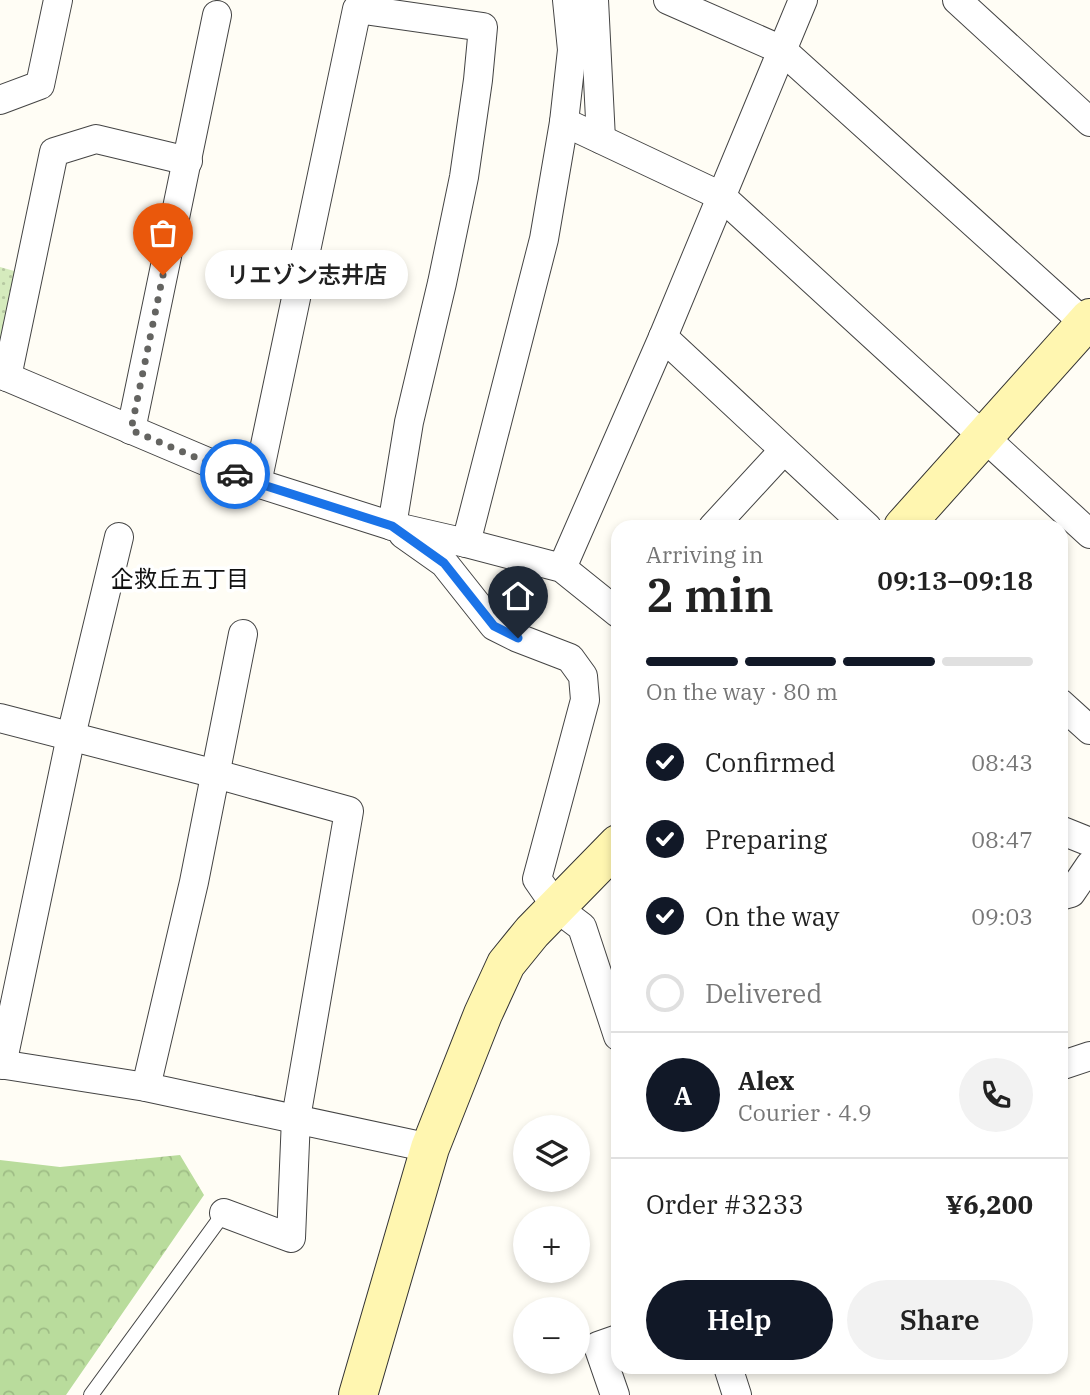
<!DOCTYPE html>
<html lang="en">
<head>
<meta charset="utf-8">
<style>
  :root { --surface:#fff; --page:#f2f2f2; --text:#222; --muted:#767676; --line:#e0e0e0; --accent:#111827 }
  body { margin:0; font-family:"IBM Plex Serif","Noto Sans JP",serif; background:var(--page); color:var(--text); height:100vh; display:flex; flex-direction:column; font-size:26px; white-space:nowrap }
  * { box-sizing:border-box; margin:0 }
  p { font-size:23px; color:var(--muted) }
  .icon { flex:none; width:38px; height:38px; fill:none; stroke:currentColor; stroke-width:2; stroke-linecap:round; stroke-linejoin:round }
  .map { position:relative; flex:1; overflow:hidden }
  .details { position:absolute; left:611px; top:520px; width:457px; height:854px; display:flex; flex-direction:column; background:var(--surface); border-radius:21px; box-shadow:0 4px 10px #0003 }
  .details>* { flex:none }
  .fabs { position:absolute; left:513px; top:1115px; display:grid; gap:14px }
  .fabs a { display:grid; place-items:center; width:77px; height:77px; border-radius:50%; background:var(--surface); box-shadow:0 4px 10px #0003; font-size:35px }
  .pin { position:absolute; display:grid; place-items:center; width:60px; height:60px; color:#fff; margin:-72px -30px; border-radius:50% 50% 50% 0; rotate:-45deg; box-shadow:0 0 7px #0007 }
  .pin .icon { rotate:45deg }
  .courier { position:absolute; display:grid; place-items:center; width:70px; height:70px; margin:-35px; border:5px solid #1a73e8; border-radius:50%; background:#fff; color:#222; box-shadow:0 2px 9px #0007 }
  .bubble { position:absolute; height:49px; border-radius:24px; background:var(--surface); box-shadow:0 4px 10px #0003; font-size:23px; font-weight:600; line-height:49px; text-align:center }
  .head em { font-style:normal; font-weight:600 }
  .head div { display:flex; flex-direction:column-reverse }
  .head { display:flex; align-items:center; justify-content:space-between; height:119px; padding:0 35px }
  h1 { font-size:46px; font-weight:600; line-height:52px }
  .bar { display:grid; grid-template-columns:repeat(4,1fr); gap:10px 7px; align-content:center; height:84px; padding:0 35px }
  .bar i { height:9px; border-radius:5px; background:var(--line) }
  .bar .on { background:var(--accent) }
  .bar p { grid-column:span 4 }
  .line { display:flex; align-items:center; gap:18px; padding:0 35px; border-top:2px solid var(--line) }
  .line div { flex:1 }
  .round { display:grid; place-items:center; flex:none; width:74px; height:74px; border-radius:37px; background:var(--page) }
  ol { padding:0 35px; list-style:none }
  li { display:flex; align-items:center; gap:21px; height:77px }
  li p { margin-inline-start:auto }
  li .icon { padding:7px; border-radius:50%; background:var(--accent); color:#fff; stroke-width:4 }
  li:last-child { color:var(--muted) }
  li i { width:38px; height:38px; border:4px solid var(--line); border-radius:50% }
  .primary-button { display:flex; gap:14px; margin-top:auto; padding:14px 35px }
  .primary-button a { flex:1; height:80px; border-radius:42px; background:var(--accent); color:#fff; font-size:28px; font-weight:600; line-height:80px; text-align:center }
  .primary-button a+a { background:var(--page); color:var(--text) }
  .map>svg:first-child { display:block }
</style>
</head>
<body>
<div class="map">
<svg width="1090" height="1395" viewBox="0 0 1090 1395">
  <defs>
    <pattern id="forest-crowns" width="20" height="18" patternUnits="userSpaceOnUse" patternTransform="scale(1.75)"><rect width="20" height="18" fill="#b9dc9c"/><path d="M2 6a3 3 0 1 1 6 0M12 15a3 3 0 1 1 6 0" fill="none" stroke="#9ebc85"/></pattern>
    <pattern id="park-dots" width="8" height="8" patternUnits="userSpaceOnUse" patternTransform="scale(1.75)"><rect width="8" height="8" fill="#d5ebbd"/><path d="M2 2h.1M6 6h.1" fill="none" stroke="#b6c8a1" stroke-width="1.8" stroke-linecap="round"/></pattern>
  </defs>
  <rect width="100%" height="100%" fill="#fffdf5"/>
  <path fill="url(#forest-crowns)" d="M180,1155L204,1195L66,1395H0V1160L60,1167Z"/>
  <path fill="url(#park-dots)" d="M0,267L25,274L0,362Z"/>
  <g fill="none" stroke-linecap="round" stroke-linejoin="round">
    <g stroke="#444" stroke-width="16">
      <path id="lane" d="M91,1395L224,1213"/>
    </g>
    <g stroke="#444" stroke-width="30">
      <g id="street">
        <path d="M594,0L601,139"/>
        <path d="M668,0L782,50L1090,328"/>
        <path d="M957,0L1090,122"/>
        <path d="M0,100L40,85L58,0"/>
        <path d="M564,122L721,196L1090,534"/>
        <path d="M663,337L867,527"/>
        <path d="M0,374L257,483L392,526L466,543L544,239L564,122L572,50L567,0"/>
        <path d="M7,377L54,152L96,139L188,161"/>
        <path d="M131,430L217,15"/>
        <path d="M257,483L357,9L483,27L478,80L464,177L442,283L409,422L392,526"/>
        <path d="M713,527L783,451"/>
        <path d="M403,534L444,563L494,626L518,638L570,658L583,676L585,700L537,879L557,908L582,927L618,1036"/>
        <path d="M466,543L562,568L618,613"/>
        <path d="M562,568L663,337L803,0"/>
        <path d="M1060,703L1090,730"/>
        <path d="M0,718L216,774L349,811L296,1118L291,1238L224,1213"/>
        <path d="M1060,830L1090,842"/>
        <path d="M1060,896L1071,893L1090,865"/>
        <path d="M0,1064L146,1087L430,1148"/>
        <path d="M2,1065L71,736L119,537"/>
        <path d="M1060,1066L1090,1056"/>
        <path d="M146,1087L194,882L243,634"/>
        <path d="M728,1367L737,1395"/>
        <path d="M615,1395L598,1346L618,1339"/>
      </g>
    </g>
    <g stroke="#333" stroke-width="40">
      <g id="secondary">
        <path d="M903,527L1090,318"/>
        <path d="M358,1395L430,1148L483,1014L506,964L532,932L618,844"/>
      </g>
    </g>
    <use href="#lane" stroke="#fff" stroke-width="14"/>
    <use href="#street" stroke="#fff" stroke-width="28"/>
    <use href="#secondary" stroke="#fff6b0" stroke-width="38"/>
  </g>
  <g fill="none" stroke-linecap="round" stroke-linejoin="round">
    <path stroke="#646461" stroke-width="7" stroke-dasharray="0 12.6" d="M163,275L131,430L235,474"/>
    <path stroke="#1a73e8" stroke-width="9" d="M235,474L257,483L392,526L444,563L494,626L518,638"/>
  </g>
  <g text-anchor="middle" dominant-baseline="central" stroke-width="7" stroke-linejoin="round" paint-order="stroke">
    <g font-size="23" fill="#111" stroke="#fff">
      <text x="180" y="578">企救丘五丁目</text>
    </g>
  </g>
</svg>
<div class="fabs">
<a><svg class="icon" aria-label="layers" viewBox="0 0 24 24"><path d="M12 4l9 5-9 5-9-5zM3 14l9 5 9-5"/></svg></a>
<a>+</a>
<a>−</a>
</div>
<div class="pin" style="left:163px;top:275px;background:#ea580c"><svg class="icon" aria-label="bag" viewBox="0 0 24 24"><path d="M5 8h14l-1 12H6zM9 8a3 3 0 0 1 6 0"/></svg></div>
<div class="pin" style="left:518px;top:638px;background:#1f2937"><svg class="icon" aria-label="home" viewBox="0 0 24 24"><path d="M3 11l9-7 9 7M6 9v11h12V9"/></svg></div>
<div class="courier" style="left:235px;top:474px"><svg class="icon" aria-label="car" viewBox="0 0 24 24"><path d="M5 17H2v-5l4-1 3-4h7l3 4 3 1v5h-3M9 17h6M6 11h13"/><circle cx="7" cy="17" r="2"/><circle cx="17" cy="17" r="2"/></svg></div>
<div class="bubble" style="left:205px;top:250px;width:203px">リエゾン志井店</div>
<section class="details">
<div class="head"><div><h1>2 min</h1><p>Arriving in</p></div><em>09:13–09:18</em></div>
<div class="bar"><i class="on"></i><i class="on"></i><i class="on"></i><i></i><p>On the way · 80 m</p></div>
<ol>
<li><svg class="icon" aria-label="check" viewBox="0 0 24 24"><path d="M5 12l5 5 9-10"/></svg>Confirmed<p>08:43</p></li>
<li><svg class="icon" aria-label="check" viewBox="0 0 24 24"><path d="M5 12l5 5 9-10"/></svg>Preparing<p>08:47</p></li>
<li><svg class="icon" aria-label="check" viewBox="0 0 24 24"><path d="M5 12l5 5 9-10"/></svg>On the way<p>09:03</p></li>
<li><i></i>Delivered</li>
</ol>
<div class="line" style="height:126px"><b class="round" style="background:var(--accent);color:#fff">A</b><div><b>Alex</b><p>Courier · 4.9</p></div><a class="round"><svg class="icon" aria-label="phone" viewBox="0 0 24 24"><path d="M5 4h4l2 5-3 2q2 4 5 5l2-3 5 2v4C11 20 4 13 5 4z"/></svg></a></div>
<div class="line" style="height:91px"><div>Order #3233</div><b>¥6,200</b></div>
<div class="primary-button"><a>Help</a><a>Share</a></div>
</section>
</div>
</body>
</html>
